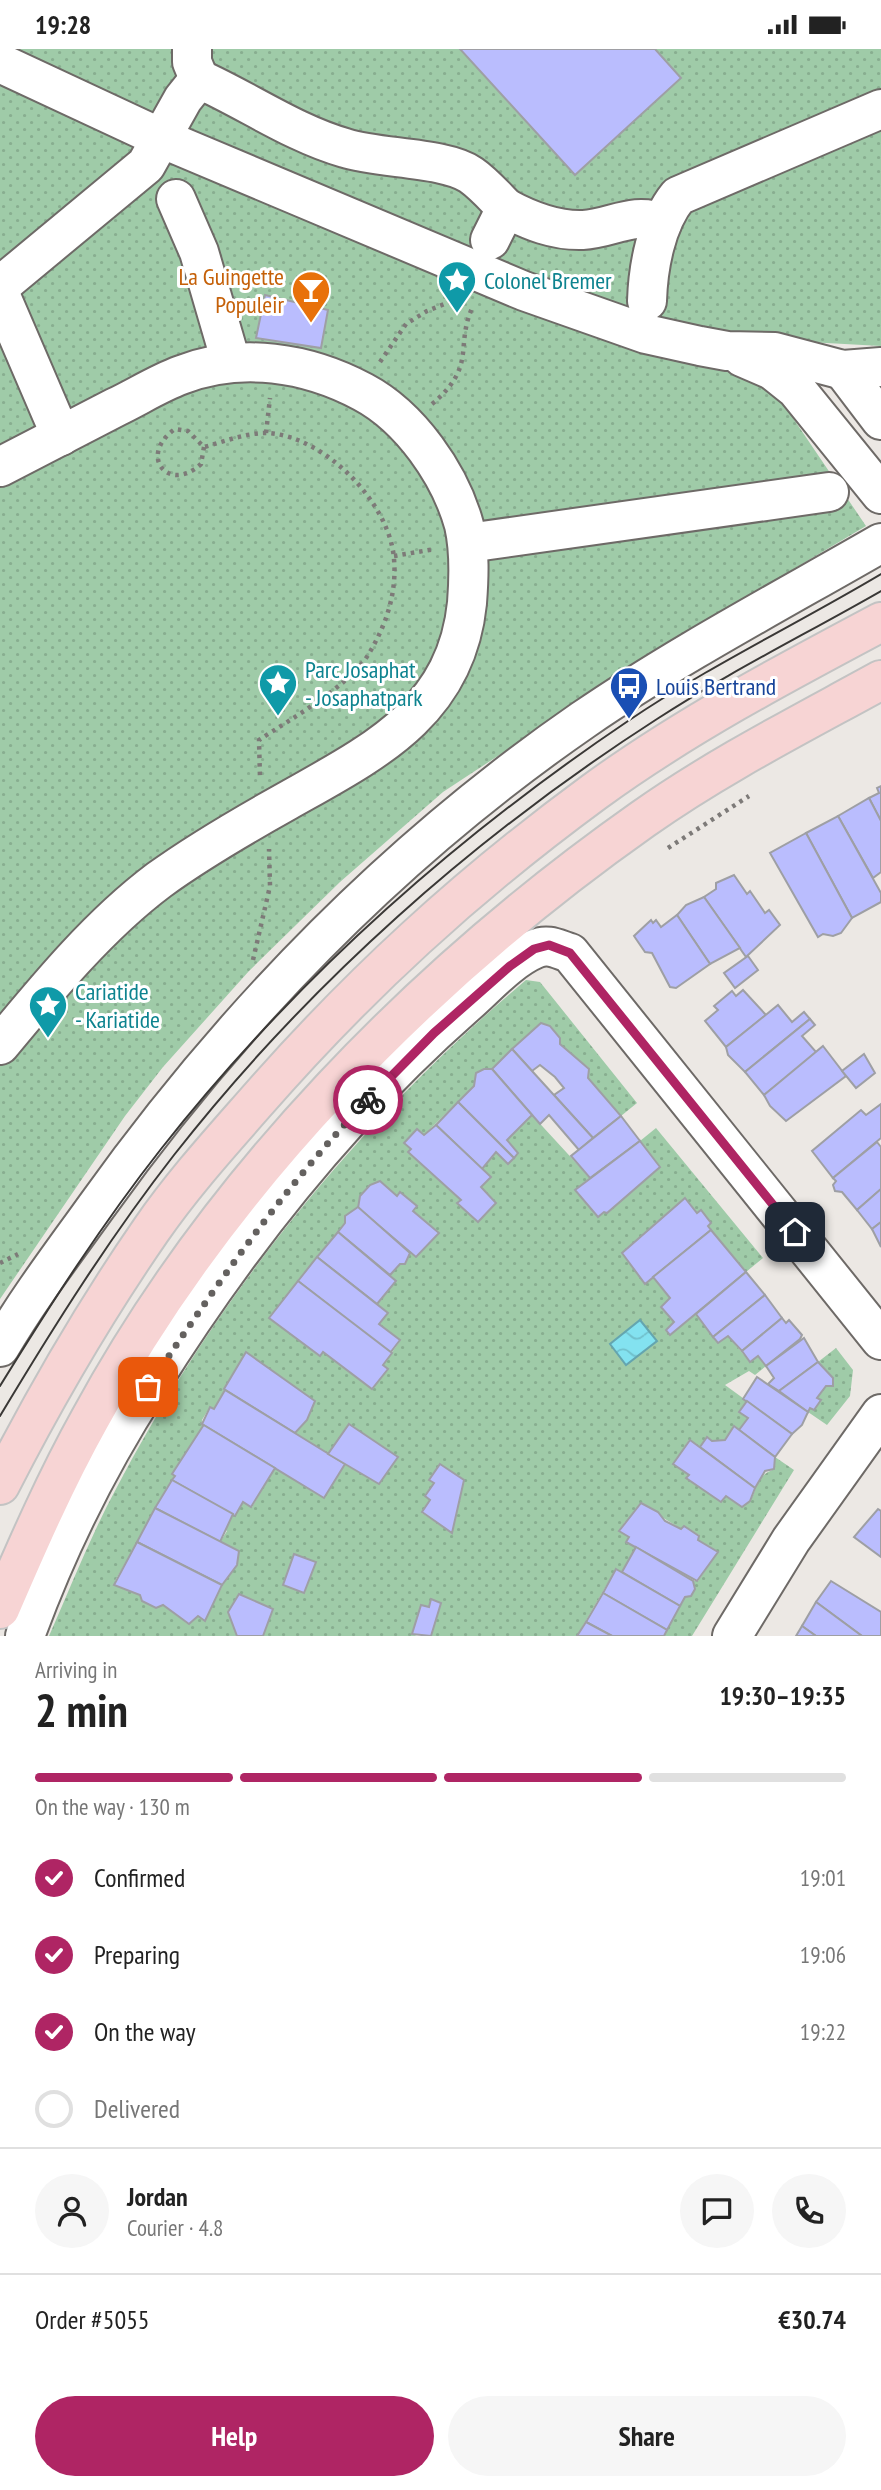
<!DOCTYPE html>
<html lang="en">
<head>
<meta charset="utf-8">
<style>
  :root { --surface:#fff; --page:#f6f6f6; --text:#222; --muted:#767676; --line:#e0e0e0; --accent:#af2564 }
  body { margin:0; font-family:"PT Sans Narrow",sans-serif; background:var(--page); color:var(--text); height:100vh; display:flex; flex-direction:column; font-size:26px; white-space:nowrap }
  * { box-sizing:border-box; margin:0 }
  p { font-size:23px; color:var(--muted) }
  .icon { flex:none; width:38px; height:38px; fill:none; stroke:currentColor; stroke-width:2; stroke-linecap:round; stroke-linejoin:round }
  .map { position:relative; height:1587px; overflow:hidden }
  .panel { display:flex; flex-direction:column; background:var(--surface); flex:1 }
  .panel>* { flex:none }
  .pin { position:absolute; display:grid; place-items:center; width:60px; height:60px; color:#fff; margin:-30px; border-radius:14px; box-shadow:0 4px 10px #0006 }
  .courier { position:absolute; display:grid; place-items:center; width:70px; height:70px; margin:-35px; border:5px solid #af2564; border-radius:50%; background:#fff; color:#222; box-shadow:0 2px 9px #0007 }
  .overview em { font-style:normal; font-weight:800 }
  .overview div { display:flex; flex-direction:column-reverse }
  .overview { display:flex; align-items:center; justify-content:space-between; height:119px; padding:0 35px }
  h1 { font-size:46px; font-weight:800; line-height:52px }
  .bar { display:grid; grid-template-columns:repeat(4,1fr); gap:10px 7px; align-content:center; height:84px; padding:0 35px }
  .bar i { height:9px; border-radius:5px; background:var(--line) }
  .bar .selected { background:var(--accent) }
  .bar p { grid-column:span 4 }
  .line { display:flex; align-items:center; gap:18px; padding:0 35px; border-top:2px solid var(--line) }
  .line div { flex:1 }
  .round { display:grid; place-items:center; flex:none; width:74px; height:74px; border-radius:37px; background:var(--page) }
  ol { padding:0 35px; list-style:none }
  li { display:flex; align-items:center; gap:21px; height:77px }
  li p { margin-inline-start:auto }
  li .icon { padding:7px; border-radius:50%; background:var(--accent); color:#fff; stroke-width:4 }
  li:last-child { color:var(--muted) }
  li i { width:38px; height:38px; border:4px solid var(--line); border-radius:50% }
  .cta { display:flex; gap:14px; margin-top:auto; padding:14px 35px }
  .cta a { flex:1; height:80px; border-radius:42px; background:var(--accent); color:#fff; font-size:28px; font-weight:800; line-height:80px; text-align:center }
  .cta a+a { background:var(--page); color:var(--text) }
  .status { display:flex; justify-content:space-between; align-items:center; height:49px; padding:0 35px; background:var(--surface); direction:ltr }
  .status svg { height:19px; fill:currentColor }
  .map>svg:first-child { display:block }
</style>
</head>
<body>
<div class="status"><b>19:28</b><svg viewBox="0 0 49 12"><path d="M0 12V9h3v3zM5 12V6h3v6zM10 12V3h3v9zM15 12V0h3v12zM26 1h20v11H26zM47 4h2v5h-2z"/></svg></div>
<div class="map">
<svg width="881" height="1587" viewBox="0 0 881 1587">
  <defs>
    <pattern id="park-dots" width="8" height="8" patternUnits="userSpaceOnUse" patternTransform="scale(1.75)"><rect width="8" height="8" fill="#9fcba8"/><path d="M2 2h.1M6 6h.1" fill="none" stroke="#88ae90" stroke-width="1.8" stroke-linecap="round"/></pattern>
    <pattern id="water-waves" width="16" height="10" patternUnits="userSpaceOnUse" patternTransform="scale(1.75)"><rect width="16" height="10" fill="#83e2f0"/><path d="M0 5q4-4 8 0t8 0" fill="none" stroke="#71c1cd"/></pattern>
  </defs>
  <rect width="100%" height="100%" fill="#ece8e4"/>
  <g fill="url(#park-dots)" fill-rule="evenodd">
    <path d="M0,0H881V297L808,293L747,301L866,477L671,593L443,743L340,833L249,922L163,1018L125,1067L0,1250Z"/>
    <path d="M526,931L540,933L637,1054L621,1067L588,1029L589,1019L560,995V989L550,977L541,974L492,1020L478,1023L474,1037L424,1086L417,1080L405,1094L411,1100L409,1104L461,1151L458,1155L478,1173L496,1154L481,1138L482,1120L496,1103L508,1114L518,1105L507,1091L532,1066L590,1129L575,1141L598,1168L604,1163L607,1164L660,1118L640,1092L656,1079L763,1209L746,1223L708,1177L701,1161L697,1164L685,1150L622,1204L644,1234L653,1228L670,1249L661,1258L674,1273L666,1281L670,1286L696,1265L718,1294L728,1287L750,1313L758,1307L766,1317L755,1326L749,1322L725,1336L747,1352L739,1363L748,1369L739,1381L734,1378L725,1391L712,1392L707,1388L700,1398L689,1391L673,1415L689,1426L687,1430L721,1453L726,1447L741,1457L750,1452C759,1437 754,1429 774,1420L775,1408L794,1421L692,1587H664L693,1532H698L718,1503L698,1491L699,1486L684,1477L681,1480L657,1465L625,1473L619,1482L629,1488L626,1494L636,1498L622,1523L616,1520L577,1587H431L441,1555L431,1551L429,1558L421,1557L412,1585L417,1587H263L273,1560L239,1545L228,1564L237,1587H49C71,1537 91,1486 117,1438C218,1245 360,1071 526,931ZM380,1133L397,1147L400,1143L417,1157L413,1162L439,1184L416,1208L410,1204L406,1214L400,1215L390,1226L396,1232L377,1255L387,1264L379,1275L400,1292L383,1316L387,1320L372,1340L323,1303L319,1307L269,1269L345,1174V1167L358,1159C361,1144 366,1137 380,1133ZM246,1303L312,1356L307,1371L295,1384L328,1405L349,1375L398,1408L379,1435L344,1415L324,1449L275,1419L252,1458L243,1453L224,1479L227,1482L220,1493L237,1516L226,1530L205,1571L198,1567L188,1575L163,1556L156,1559L142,1552L140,1546L115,1536V1532L175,1427L172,1425L203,1377L202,1371L210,1358L214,1360ZM440,1415L464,1431L452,1484L422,1464L430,1451L425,1447L434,1434L429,1431Z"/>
    <path d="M836,1299L853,1321L850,1347L827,1376L808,1363L810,1359L814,1361L821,1352L817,1349L826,1337H833V1329L818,1313Z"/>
  </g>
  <path fill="url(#water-waves)" stroke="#64a5af" stroke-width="2" d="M640,1271L657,1292L626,1316L610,1295Z"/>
  <g fill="#babdfe" stroke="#9e9fa4" stroke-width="2">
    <path d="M460,0H655L681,29L575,126Z"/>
    <path d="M265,246L328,261L321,299L256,289Z"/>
    <path d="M881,737V772L869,749L879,744L877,739Z"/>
    <path d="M869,749L881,772V823L873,829L838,767Z"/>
    <path d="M838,767L881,844V853L852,869L806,784Z"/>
    <path d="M806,784L852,869L841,884L833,887L823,885L818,888L770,804Z"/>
    <path d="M734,826L747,845L750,842L765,864L769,861L780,876L746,908L704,848L716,840V834Z"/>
    <path d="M704,848L740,899L710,915L677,866L686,856Z"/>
    <path d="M677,866L710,915L676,939L670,938L652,904L645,903L634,887L651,871L653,874L656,871L661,878Z"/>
    <path d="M748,907L758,921L735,939L724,924Z"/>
    <path d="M743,941L766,966L726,998L705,972L718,961L714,957L732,942L736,947Z"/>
    <path d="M778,956L792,973L804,963L810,970L745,1023L728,1006L726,998Z"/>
    <path d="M810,970L815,976L802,987L817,1004L764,1046L745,1023Z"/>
    <path d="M541,974L550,977L560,989V995L589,1020L588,1029L621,1067L593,1089L554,1046L564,1039L555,1028L540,1016L532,1022L512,1000Z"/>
    <path d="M823,997L846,1027L786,1072L770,1057L764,1046Z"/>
    <path d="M512,1000L593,1089L579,1101L549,1066L540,1075L492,1020Z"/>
    <path d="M864,1005L875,1024L856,1039L842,1022Z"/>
    <path d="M484,1020H492L532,1066L507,1091L518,1104L514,1109L458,1053L474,1037L476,1024Z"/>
    <path d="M458,1053L514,1109L508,1115L496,1103L482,1120L436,1076Z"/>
    <path d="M881,1055V1089L833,1129L812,1102L861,1061L866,1066Z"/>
    <path d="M621,1067L640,1092L590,1129L571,1107Z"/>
    <path d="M436,1076L491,1128L481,1138L496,1154L478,1173L457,1154L461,1151L408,1103L411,1100L404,1094L417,1080L424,1086Z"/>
    <path d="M640,1092L660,1118L607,1164L604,1163L598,1168L575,1141Z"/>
    <path d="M877,1093L881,1098V1140L857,1161L842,1143L835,1142L833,1136L836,1132L833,1129Z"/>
    <path d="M380,1132L397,1147L400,1143L417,1157L413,1162L439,1184L416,1208L358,1159L360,1147L370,1136Z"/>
    <path d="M881,1140V1173L872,1180L857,1161Z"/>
    <path d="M685,1149L697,1164L701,1161L711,1174L708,1177L711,1181L645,1235L622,1204Z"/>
    <path d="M358,1158L410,1204L405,1215H400L390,1226L338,1183L345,1174V1167Z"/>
    <path d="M881,1173V1198L872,1180Z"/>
    <path d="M711,1181L746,1223L670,1286L666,1281L674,1273L661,1258L670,1249L653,1228Z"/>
    <path d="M338,1183L396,1232L377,1255L317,1208Z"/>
    <path d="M317,1208L388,1264L379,1275L400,1291L390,1304L298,1232Z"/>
    <path d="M746,1223L765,1246L713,1288L696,1265Z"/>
    <path d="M298,1232L392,1304L383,1316L388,1320L372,1340L323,1303L320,1307L269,1269Z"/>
    <path d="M765,1246L782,1269L742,1302L728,1287L718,1294L713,1288Z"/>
    <path d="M782,1269L786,1274L789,1271L802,1286L800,1290L766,1317L758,1307L750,1313L742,1302Z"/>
    <path d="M804,1289L818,1313L779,1342L768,1335L774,1329L766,1317Z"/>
    <path d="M246,1303L315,1352L307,1371L295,1384L224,1340Z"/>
    <path d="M818,1313L833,1329V1337H826L817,1349L821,1351L814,1361L810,1359L808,1363L779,1342Z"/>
    <path d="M757,1328L808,1363L802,1376L792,1385L743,1350Z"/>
    <path d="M225,1341L345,1415L324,1449L202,1375L210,1358L214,1360Z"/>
    <path d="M747,1352L792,1385L775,1408L739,1381L748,1369L739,1363Z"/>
    <path d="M202,1375L275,1419L251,1458L243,1453L235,1467L172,1431L175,1427L172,1425L203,1377Z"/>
    <path d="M349,1375L398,1408L379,1435L328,1405Z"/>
    <path d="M734,1377L775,1408L774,1420L765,1422L755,1439L700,1398L707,1388L712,1392L725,1391Z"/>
    <path d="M690,1391L755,1439L750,1452L742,1458L726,1447L721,1453L686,1429L689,1426L673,1415Z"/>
    <path d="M440,1415L464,1431L452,1484L422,1463L430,1451L425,1447L434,1434L429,1431Z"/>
    <path d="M172,1431L233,1465L220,1493L155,1459Z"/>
    <path d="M641,1454L658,1463L665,1472L681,1480L684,1477L699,1487L698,1491L718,1503L697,1532L626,1493L629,1488L619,1482Z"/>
    <path d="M155,1459L239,1502L237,1516L222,1536L137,1493Z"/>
    <path d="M878,1460L881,1462V1508L854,1488Z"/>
    <path d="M137,1493L222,1536L205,1572L198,1567L189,1575L163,1556L156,1559L142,1552L140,1546L114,1536Z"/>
    <path d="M636,1498L693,1532L695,1540L691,1547L685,1548L680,1557L622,1523Z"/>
    <path d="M294,1505L316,1513L304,1544L283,1536Z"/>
    <path d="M616,1520L680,1557L667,1581L603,1544Z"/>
    <path d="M831,1532L881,1563V1587H862L816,1553Z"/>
    <path d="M603,1544L667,1581L664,1587H612L586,1573Z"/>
    <path d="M239,1545L273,1560L263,1587H237L228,1563Z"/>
    <path d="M431,1550L441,1554L431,1587L412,1585L421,1556L429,1558Z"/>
    <path d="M816,1553L862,1587H816L802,1577Z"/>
    <path d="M586,1573L612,1587H577Z"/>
    <path d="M802,1577L816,1587H796Z"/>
  </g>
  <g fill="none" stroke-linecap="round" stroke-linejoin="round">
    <g stroke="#6e6a67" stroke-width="42">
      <g id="minor">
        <path d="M192,0V13L199,30"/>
        <path d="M0,14L163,90L524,242L646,285L700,297L727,302L775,303L843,321L881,318"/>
        <path d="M176,150L199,203L231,313"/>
        <path d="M490,191L506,159C530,172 555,182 583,181C611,180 633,162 662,174"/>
        <path d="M0,237L146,116L183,50L199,30C248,52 293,84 345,99C379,110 445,108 471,126C484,135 495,148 506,159"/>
        <path d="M0,245L61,387"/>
        <path d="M647,252C648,218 656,174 678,147L881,60"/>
        <path d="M742,308L772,321L796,340L881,445"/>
        <path d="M843,321L881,371"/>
        <path d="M0,418C39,398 78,378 116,358C137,348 159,334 181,326C241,303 307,313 363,343C410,368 450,425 464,476C470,502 469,528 467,554C456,664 372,704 287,752C244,776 199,802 159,831C99,876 48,938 0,996"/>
        <path d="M468,494L829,443"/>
        <path d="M0,1298C28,1250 63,1204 96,1158C231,969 392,803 583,671C678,606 782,551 881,494"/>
        <path d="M25,1587C57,1499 99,1415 149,1337C236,1198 342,1064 465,956C486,938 509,911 535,900C548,894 557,900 570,904L881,1291"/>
        <path d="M732,1587L791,1491L881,1365"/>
      </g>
    </g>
    <g stroke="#c3c3c3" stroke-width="42">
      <g id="major">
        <path d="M0,1436C45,1348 95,1262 151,1181C182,1136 219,1095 255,1054C359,935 466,837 594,743C683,678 783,625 881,573"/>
        <path d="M0,1560C28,1495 56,1431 90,1370C219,1132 423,925 643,770C718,717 801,675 881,631"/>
      </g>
    </g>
    <g stroke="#7d7a78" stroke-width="4.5" stroke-dasharray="3.5 5" stroke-linecap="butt">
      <path d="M380,313L406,275L427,262L457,250"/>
      <path d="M432,355C478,316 454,298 473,257"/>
      <path d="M266,384L270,349"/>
      <path d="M204,398L201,415C169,445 137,407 175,380L188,382L204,398C223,393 245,384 266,384C324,386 390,454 394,510C397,544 386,577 368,606C349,637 291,670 259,691L260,729"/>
      <path d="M394,507L435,500"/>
      <path d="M668,799L749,747"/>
      <path d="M253,911L270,837L269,800"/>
      <path d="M0,1214L18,1205"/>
    </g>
    <use href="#minor" stroke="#fff" stroke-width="38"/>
    <use href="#major" stroke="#f7d4d4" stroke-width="38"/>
    <g stroke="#3a3836" stroke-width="2">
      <path d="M0,1337C50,1256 102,1175 161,1100C292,934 453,790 628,672C709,617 797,575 881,525"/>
      <path d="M0,1367C54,1277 110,1188 174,1106C308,935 475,787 657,670C729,623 806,585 881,542"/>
    </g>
  </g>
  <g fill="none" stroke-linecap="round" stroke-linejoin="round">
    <path stroke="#64615f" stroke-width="7" stroke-dasharray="0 12.6" d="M148,1338C215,1238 284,1137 368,1051"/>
    <path stroke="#af2564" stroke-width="9" d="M368,1051L434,984L510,917L534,900L549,896L570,904L795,1183"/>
  </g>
  <defs>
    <g id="sight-pin" transform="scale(2.0125)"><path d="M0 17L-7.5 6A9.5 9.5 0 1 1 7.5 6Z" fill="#0f9aa8" stroke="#fff"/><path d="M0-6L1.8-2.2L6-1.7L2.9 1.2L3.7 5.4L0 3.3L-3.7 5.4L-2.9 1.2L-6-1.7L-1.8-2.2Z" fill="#fff"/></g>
    <g id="bar-pin" transform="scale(2.0125)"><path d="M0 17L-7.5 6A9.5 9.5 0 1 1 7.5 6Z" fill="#e8710a" stroke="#fff"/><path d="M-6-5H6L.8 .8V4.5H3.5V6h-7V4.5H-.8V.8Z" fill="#fff"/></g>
    <g id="bus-pin" transform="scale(2.0125)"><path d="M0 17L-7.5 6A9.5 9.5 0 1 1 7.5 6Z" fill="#1a4fb4" stroke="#fff"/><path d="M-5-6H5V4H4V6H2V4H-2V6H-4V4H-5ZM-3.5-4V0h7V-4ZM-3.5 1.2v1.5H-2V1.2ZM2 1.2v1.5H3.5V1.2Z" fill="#fff"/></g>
  </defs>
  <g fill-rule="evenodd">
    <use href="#sight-pin" x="457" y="231"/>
    <use href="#bar-pin" x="311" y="241"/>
    <use href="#sight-pin" x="278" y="634"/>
    <use href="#bus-pin" x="629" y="637"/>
    <use href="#sight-pin" x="48" y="956"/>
  </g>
  <g text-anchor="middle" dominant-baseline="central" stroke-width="6" stroke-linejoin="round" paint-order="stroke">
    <g font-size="24" fill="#c56008" stroke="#fff" text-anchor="end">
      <text x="284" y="227">La Guingette<tspan x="284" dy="28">Populeir</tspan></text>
    </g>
    <g font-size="24" fill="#0d838f" stroke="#fff" text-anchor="start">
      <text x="484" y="231">Colonel Bremer</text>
      <text x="305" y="620">Parc Josaphat<tspan x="305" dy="28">- Josaphatpark</tspan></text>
      <text x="75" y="942">Cariatide<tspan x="75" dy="28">- Kariatide</tspan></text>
    </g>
    <g font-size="24" fill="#164399" stroke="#fff" text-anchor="start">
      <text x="656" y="637">Louis Bertrand</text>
    </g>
  </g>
</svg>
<div class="pin" style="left:148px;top:1338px;background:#ea580c"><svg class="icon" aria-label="bag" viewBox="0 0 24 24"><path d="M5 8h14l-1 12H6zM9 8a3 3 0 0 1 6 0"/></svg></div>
<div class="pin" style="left:795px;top:1183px;background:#1f2937"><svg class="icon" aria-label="home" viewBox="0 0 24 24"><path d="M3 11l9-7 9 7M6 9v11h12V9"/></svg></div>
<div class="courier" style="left:368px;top:1051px"><svg class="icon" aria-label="bike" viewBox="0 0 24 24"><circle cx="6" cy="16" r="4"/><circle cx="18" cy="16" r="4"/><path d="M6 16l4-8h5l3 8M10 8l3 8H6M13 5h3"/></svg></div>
</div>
<section class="panel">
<div class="overview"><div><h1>2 min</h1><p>Arriving in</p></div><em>19:30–19:35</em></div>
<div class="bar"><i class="selected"></i><i class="selected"></i><i class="selected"></i><i></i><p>On the way · 130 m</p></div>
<ol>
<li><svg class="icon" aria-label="check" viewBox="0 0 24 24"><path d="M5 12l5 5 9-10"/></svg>Confirmed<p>19:01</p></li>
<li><svg class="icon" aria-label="check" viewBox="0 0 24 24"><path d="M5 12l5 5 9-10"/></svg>Preparing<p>19:06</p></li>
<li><svg class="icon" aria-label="check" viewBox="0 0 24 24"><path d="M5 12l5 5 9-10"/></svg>On the way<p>19:22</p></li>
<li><i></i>Delivered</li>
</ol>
<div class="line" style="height:126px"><a class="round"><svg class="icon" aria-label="person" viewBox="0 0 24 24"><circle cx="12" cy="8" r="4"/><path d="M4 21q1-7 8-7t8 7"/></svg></a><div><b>Jordan</b><p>Courier · 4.8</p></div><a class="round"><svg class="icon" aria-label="chat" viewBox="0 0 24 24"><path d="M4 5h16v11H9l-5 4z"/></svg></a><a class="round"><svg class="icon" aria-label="phone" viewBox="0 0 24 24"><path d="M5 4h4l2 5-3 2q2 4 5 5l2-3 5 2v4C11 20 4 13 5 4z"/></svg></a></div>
<div class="line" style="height:91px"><div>Order #5055</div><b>€30.74</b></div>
<div class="cta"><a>Help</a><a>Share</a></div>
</section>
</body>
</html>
